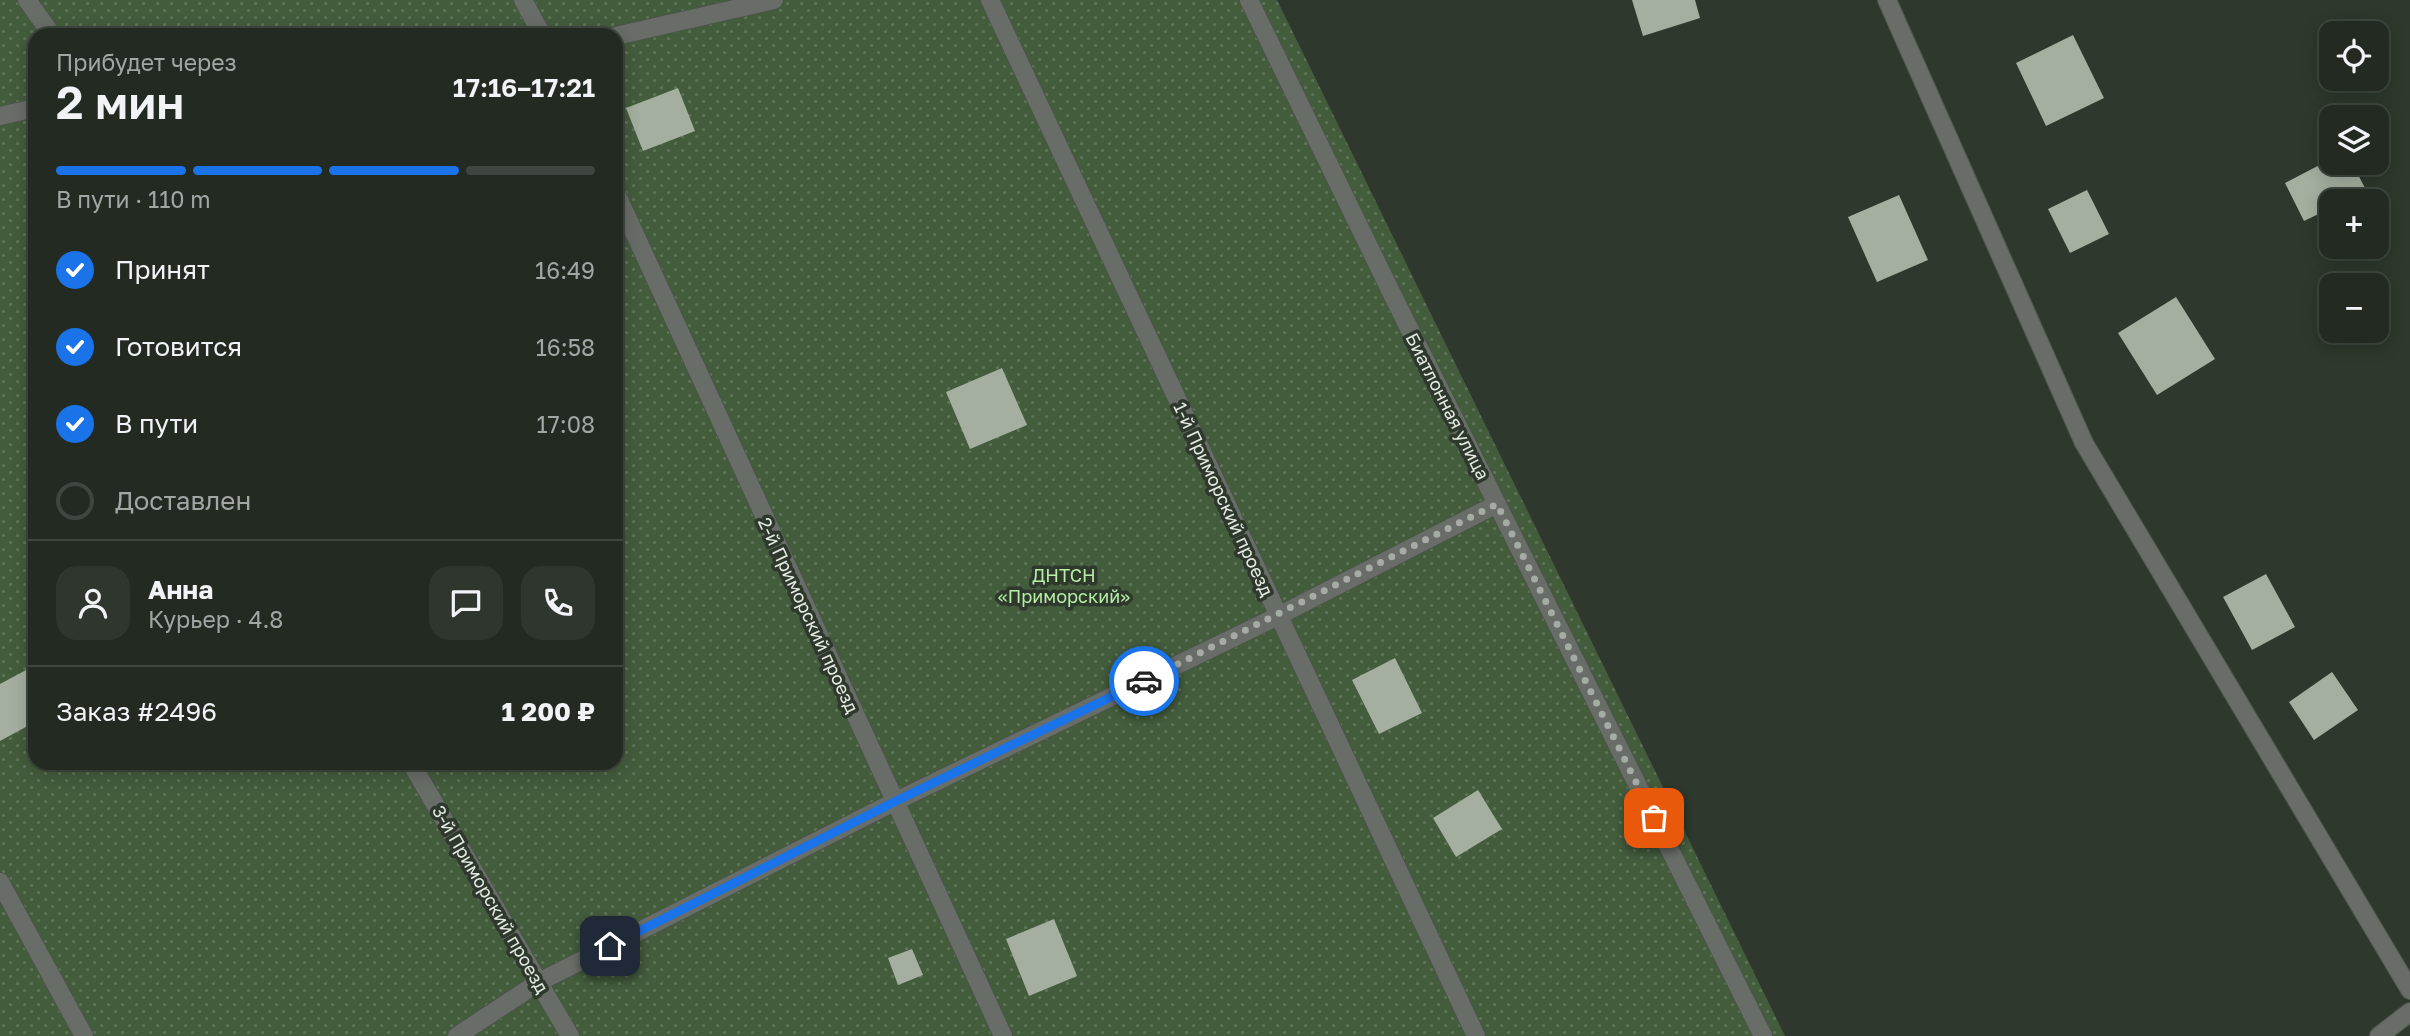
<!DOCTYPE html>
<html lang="ru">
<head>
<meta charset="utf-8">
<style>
  :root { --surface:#222a21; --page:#2e362e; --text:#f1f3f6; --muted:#a2a7a5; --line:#3f463f; --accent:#1a73e8 }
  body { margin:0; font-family:"Golos Text",sans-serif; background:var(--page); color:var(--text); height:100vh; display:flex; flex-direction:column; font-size:26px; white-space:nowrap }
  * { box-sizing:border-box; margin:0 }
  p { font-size:23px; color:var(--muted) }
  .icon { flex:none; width:38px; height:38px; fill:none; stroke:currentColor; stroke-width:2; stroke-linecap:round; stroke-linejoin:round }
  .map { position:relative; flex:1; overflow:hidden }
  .panel { position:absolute; left:28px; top:28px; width:595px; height:742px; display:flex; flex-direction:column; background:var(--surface); border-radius:21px; box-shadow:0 4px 18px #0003,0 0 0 2px var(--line) }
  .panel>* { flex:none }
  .tools { position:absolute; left:2319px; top:21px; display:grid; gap:14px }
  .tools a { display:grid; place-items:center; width:70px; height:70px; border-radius:14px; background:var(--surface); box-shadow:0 4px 18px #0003,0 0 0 2px var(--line); font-size:35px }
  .pin { position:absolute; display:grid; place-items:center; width:60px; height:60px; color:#fff; margin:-30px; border-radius:14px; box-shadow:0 4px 10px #0006 }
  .courier { position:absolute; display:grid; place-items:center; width:70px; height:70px; margin:-35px; border:5px solid #1a73e8; border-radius:50%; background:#fff; color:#222; box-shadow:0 2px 9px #0007 }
  .headline em { font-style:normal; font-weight:600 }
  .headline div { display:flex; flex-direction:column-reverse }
  .headline { display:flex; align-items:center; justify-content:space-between; height:119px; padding:0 28px }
  h1 { font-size:46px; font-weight:600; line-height:52px }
  .bar { display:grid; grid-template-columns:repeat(4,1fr); gap:10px 7px; align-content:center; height:84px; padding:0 28px }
  .bar i { height:9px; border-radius:5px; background:var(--line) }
  .bar .on { background:var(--accent) }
  .bar p { grid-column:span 4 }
  .line { display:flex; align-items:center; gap:18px; padding:0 28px; border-top:2px solid var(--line) }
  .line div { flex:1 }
  .round { display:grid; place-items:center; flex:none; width:74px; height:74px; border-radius:21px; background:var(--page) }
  ol { padding:0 28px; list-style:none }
  li { display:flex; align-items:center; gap:21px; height:77px }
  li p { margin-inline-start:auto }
  li .icon { padding:7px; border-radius:50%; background:var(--accent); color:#fff; stroke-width:4 }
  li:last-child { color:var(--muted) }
  li i { width:38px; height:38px; border:4px solid var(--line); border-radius:50% }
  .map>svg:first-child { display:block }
</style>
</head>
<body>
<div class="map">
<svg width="2410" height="1036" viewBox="0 0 2410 1036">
  <defs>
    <pattern id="grass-dots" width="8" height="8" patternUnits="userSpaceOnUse" patternTransform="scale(1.75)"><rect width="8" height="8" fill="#435c3c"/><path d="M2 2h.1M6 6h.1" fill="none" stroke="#5e7458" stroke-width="1.8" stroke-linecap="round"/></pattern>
  </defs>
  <rect width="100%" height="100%" fill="#2e382c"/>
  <path fill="url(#grass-dots)" fill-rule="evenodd" d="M0,0H1277L1785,1036H0ZM35,35H616V763H35Z"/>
  <g fill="#a4afa0">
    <path d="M1632,0H1695L1700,18L1643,36Z"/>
    <path d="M2073,35L2104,98L2046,126L2016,63Z"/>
    <path d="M678,88L695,131L643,151L626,108Z"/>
    <path d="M2331,159V163H2352L2366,190L2343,201H2331V208L2304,221L2285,183Z"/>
    <path d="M2087,190L2109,234L2070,253L2048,209Z"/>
    <path d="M1899,195L1928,260L1877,282L1848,217Z"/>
    <path d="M2176,297L2215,359L2157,395L2118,333Z"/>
    <path d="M1002,368L1027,425L970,449L946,392Z"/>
    <path d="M2266,574L2295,627L2252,650L2223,597Z"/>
    <path d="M1395,658L1422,713L1379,734L1352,680Z"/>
    <path d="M28,669L35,682V722L0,741V684Z"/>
    <path d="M2332,672L2358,710L2314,740L2289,702Z"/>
    <path d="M177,763H196L181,771Z"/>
    <path d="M1478,790L1502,829L1456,857L1433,818Z"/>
    <path d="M1054,919L1077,976L1029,996L1006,939Z"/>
    <path d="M912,949L923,975L898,985L888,958Z"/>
  </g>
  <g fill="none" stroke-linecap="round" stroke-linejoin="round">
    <g stroke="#4b5549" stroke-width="20">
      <g id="street">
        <path d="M27,0L52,35"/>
        <path d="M523,0L542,35"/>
        <path d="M990,0L1476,1036"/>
        <path d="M1249,0L1393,296L1763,1036"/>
        <path d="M1887,0L2084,443L2410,990"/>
        <path d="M616,36L774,0"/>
        <path d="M0,116L35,108"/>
        <path d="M616,193L1003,1036"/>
        <path d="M411,763L570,1036"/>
        <path d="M0,882L84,1036"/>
        <path d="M457,1036L539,982L894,802L1278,616L1497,504"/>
        <path d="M2379,1036L2410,1012"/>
      </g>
    </g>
    <use href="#street" stroke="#686d67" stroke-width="18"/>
  </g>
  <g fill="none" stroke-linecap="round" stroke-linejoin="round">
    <path stroke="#a5aca3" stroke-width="7" stroke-dasharray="0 12.6" d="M1144,681L1497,504L1654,818"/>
    <path stroke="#1a73e8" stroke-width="9" d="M610,946L894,802L1144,681"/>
  </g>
  <g text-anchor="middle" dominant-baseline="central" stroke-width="7" stroke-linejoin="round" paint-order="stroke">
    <g font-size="18" fill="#e5ebe3" stroke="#2e382c">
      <text transform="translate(1448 406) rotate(63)">Биатлонная улица</text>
      <text transform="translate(1224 499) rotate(65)">1-й Приморский проезд</text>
      <text transform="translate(809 615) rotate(65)">2-й Приморский проезд</text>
      <text transform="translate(491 899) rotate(60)">3-й Приморский проезд</text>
    </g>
    <g font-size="18" fill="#b6efa4" stroke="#2e382c">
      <text x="1064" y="575">ДНТСН<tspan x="1064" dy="21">«Приморский»</tspan></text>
    </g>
  </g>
</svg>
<div class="tools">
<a><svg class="icon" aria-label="locate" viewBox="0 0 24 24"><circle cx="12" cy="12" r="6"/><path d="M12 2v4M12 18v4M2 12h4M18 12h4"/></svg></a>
<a><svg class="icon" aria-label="layers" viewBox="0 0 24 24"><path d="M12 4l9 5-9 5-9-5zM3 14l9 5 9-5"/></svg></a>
<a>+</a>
<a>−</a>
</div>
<div class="pin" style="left:1654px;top:818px;background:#ea580c"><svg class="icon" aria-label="bag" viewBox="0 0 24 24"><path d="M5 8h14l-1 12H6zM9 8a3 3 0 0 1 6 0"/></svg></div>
<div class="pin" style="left:610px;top:946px;background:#1f2937"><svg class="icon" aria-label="home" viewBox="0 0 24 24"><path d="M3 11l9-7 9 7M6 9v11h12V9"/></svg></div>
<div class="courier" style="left:1144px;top:681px"><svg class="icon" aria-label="car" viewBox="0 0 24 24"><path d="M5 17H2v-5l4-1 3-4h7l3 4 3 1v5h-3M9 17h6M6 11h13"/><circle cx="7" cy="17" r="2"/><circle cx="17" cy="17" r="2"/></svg></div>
<section class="panel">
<div class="headline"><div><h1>2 мин</h1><p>Прибудет через</p></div><em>17:16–17:21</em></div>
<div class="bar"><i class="on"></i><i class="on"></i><i class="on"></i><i></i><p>В пути · 110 m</p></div>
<ol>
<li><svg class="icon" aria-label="check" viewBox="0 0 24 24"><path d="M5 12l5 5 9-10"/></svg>Принят<p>16:49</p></li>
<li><svg class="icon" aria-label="check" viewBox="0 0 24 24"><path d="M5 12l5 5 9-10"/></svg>Готовится<p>16:58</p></li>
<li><svg class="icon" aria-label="check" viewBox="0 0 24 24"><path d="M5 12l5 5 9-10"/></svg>В пути<p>17:08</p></li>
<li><i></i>Доставлен</li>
</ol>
<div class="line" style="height:126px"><a class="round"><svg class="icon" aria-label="person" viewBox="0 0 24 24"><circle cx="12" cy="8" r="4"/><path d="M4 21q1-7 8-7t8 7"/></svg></a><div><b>Анна</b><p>Курьер · 4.8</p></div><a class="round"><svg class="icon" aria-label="chat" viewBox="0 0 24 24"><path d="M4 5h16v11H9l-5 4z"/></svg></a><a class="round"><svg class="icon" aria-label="phone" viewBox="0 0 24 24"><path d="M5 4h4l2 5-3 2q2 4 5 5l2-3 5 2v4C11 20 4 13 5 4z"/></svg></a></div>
<div class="line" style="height:91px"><div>Заказ #2496</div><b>1 200 ₽</b></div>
</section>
</div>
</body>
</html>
